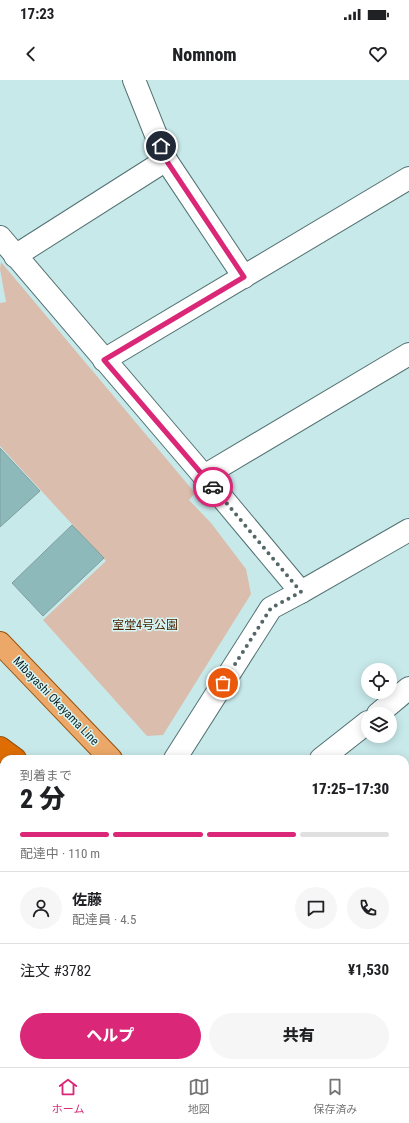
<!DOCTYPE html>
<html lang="ja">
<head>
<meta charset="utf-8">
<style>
  :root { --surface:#fff; --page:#f6f6f6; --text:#202124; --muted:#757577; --line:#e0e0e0; --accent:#db2777 }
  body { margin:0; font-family:"Roboto Condensed","Noto Sans JP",sans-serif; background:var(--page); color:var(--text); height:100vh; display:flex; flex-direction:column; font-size:15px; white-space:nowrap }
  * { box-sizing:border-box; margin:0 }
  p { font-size:13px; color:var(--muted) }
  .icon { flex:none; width:22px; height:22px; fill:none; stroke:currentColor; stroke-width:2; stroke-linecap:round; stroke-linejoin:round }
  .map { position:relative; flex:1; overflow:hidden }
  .side { position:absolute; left:0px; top:675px; width:409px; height:312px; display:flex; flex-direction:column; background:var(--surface); border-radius:12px 12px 0 0; box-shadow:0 2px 10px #0003 }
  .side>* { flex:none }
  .buttons { position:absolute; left:361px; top:583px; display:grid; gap:8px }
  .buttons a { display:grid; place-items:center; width:36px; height:36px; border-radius:50%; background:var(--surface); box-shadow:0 2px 10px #0003; font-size:20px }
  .pin { position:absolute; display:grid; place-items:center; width:34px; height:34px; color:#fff; margin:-17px; border:2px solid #fff; border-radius:50%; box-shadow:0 1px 4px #0007 }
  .courier { position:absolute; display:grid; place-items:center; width:40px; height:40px; margin:-20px; border:3px solid #db2777; border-radius:50%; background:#fff; color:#222; box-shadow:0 1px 5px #0007 }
  .summary em { font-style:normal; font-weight:800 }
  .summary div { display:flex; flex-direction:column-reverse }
  .summary { display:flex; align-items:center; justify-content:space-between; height:68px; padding:0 20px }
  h1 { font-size:26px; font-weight:800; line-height:30px }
  .bar { display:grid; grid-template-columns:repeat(4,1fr); gap:6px 4px; align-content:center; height:48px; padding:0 20px }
  .bar i { height:5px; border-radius:3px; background:var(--line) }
  .bar .selected { background:var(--accent) }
  .bar p { grid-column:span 4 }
  .line { display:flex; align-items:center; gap:10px; padding:0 20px; border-top:1px solid var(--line) }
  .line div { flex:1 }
  .round { display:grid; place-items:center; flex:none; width:42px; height:42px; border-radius:21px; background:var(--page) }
  .button { display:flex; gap:8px; margin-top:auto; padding:8px 20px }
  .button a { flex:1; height:46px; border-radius:24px; background:var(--accent); color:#fff; font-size:16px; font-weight:800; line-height:46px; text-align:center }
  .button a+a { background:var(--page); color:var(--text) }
  .status { display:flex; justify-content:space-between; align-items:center; height:28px; padding:0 20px; background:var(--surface); direction:ltr }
  .status svg { height:11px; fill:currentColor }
  header { display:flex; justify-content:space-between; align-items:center; height:52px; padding:0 20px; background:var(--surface); font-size:18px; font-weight:800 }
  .dock { display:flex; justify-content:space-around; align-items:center; height:56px; border-top:1px solid var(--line); background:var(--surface); font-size:11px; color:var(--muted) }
  .dock a { display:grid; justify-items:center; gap:2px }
  .dock .selected { color:var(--accent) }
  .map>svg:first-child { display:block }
</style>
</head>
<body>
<div class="status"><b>17:23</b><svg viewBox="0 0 49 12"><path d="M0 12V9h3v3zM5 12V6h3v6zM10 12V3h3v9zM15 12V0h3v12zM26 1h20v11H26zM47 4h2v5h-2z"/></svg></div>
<header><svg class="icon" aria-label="back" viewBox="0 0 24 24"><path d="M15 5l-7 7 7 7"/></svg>Nomnom<svg class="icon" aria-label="heart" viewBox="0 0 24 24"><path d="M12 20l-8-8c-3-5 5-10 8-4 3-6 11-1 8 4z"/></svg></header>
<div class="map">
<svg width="409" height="987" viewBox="0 0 409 987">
  <rect width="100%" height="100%" fill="#c8e9ea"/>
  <path fill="#dabdac" d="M1,182L195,413L189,420L211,443L246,489L251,514L163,655L147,656L43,540L106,481L0,366V223L6,222L0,189Z"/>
  <g fill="#8db9ba" stroke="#7f9f9f">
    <path d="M0,368L40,411L0,447Z"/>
    <path d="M72,445L104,478L43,536L12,503Z"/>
    <path d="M409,784V892L405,894V788Z"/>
  </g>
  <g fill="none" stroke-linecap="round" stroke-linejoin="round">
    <g stroke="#537172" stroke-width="24">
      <g id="minor">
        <path d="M134,0L166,80L244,197"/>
        <path d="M0,157L204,396L301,512L271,528L175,679"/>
        <path d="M15,176L166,80"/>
        <path d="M104,280L409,98"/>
        <path d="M204,396L409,274"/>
        <path d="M301,512L409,450"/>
        <path d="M378,634L409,608"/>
        <path d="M321,679L368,642"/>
      </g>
    </g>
    <g stroke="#97530e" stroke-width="24">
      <g id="major">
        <path d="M0,563L111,679"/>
        <path d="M0,851L4,864"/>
        <path d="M0,881L4,885"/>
        <path d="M96,983L100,987"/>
        <path d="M401,983L405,987"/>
      </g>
    </g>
    <g stroke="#97530e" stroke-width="24">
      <g id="highway">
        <path d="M0,668L15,679"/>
        <path d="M0,721L4,724"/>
        <path d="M311,983L315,987"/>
        <path d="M366,983L371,987"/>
      </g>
    </g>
    <use href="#minor" stroke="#fff" stroke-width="22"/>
    <use href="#major" stroke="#eba868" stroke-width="22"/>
    <use href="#highway" stroke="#de6e03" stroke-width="22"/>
    <g stroke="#677d7e" stroke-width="4.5">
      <g id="rail">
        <path d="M0,698L4,703"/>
        <path d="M0,735L4,739"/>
        <path d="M225,983L229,987"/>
        <path d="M259,983L263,987"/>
      </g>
    </g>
    <use href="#rail" stroke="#d5f7f8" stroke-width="3" stroke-dasharray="9" stroke-linecap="butt"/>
  </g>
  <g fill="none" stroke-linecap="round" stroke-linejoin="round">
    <path stroke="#536767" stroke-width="4" stroke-dasharray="0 7.2" d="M213,407L301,512L271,528L223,603"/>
    <path stroke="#db2777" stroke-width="5" d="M161,66L166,80L244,197L104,280L213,407"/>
  </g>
  <g text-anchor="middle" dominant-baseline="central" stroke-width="3" stroke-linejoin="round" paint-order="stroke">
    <g font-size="12" fill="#4d2302" stroke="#d5f7f8">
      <text x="145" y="545">室堂4号公園</text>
    </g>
    <g font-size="12" fill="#142121" stroke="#d5f7f8">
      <text transform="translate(56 621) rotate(46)">Mibayashi Okayama Line</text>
    </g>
  </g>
</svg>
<div class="buttons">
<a><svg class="icon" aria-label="locate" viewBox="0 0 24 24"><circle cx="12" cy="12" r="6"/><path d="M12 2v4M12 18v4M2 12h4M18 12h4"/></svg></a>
<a><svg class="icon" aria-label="layers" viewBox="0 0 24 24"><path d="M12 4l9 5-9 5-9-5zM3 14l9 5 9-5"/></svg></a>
</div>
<div class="pin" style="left:223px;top:603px;background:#ea580c"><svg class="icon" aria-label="bag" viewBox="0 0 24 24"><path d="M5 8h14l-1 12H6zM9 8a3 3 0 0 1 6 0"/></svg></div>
<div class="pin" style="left:161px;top:66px;background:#1f2937"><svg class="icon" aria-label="home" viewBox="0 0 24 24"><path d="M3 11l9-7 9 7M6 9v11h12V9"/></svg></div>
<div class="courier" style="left:213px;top:407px"><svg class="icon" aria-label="car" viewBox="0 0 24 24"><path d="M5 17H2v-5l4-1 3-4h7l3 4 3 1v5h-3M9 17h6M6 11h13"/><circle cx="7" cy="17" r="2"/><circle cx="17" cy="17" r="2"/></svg></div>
<section class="side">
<div class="summary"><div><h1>2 分</h1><p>到着まで</p></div><em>17:25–17:30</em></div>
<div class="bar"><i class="selected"></i><i class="selected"></i><i class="selected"></i><i></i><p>配達中 · 110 m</p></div>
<div class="line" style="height:72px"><a class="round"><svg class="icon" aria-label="person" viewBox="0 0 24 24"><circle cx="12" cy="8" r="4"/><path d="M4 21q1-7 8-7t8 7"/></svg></a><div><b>佐藤</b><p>配達員 · 4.5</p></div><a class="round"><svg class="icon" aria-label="chat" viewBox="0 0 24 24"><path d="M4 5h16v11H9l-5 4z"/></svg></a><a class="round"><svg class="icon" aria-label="phone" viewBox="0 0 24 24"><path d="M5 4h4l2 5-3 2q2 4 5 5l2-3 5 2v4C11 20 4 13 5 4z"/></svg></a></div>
<div class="line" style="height:52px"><div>注文 #3782</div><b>¥1,530</b></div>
<div class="button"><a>ヘルプ</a><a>共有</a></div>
</section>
</div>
<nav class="dock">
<a class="selected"><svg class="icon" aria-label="home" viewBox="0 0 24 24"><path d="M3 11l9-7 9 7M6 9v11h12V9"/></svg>ホーム</a>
<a><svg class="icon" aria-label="map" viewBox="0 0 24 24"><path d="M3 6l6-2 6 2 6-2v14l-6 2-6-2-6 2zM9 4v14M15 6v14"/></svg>地図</a>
<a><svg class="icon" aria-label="saved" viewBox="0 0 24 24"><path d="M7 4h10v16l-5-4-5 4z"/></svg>保存済み</a>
</nav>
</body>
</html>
